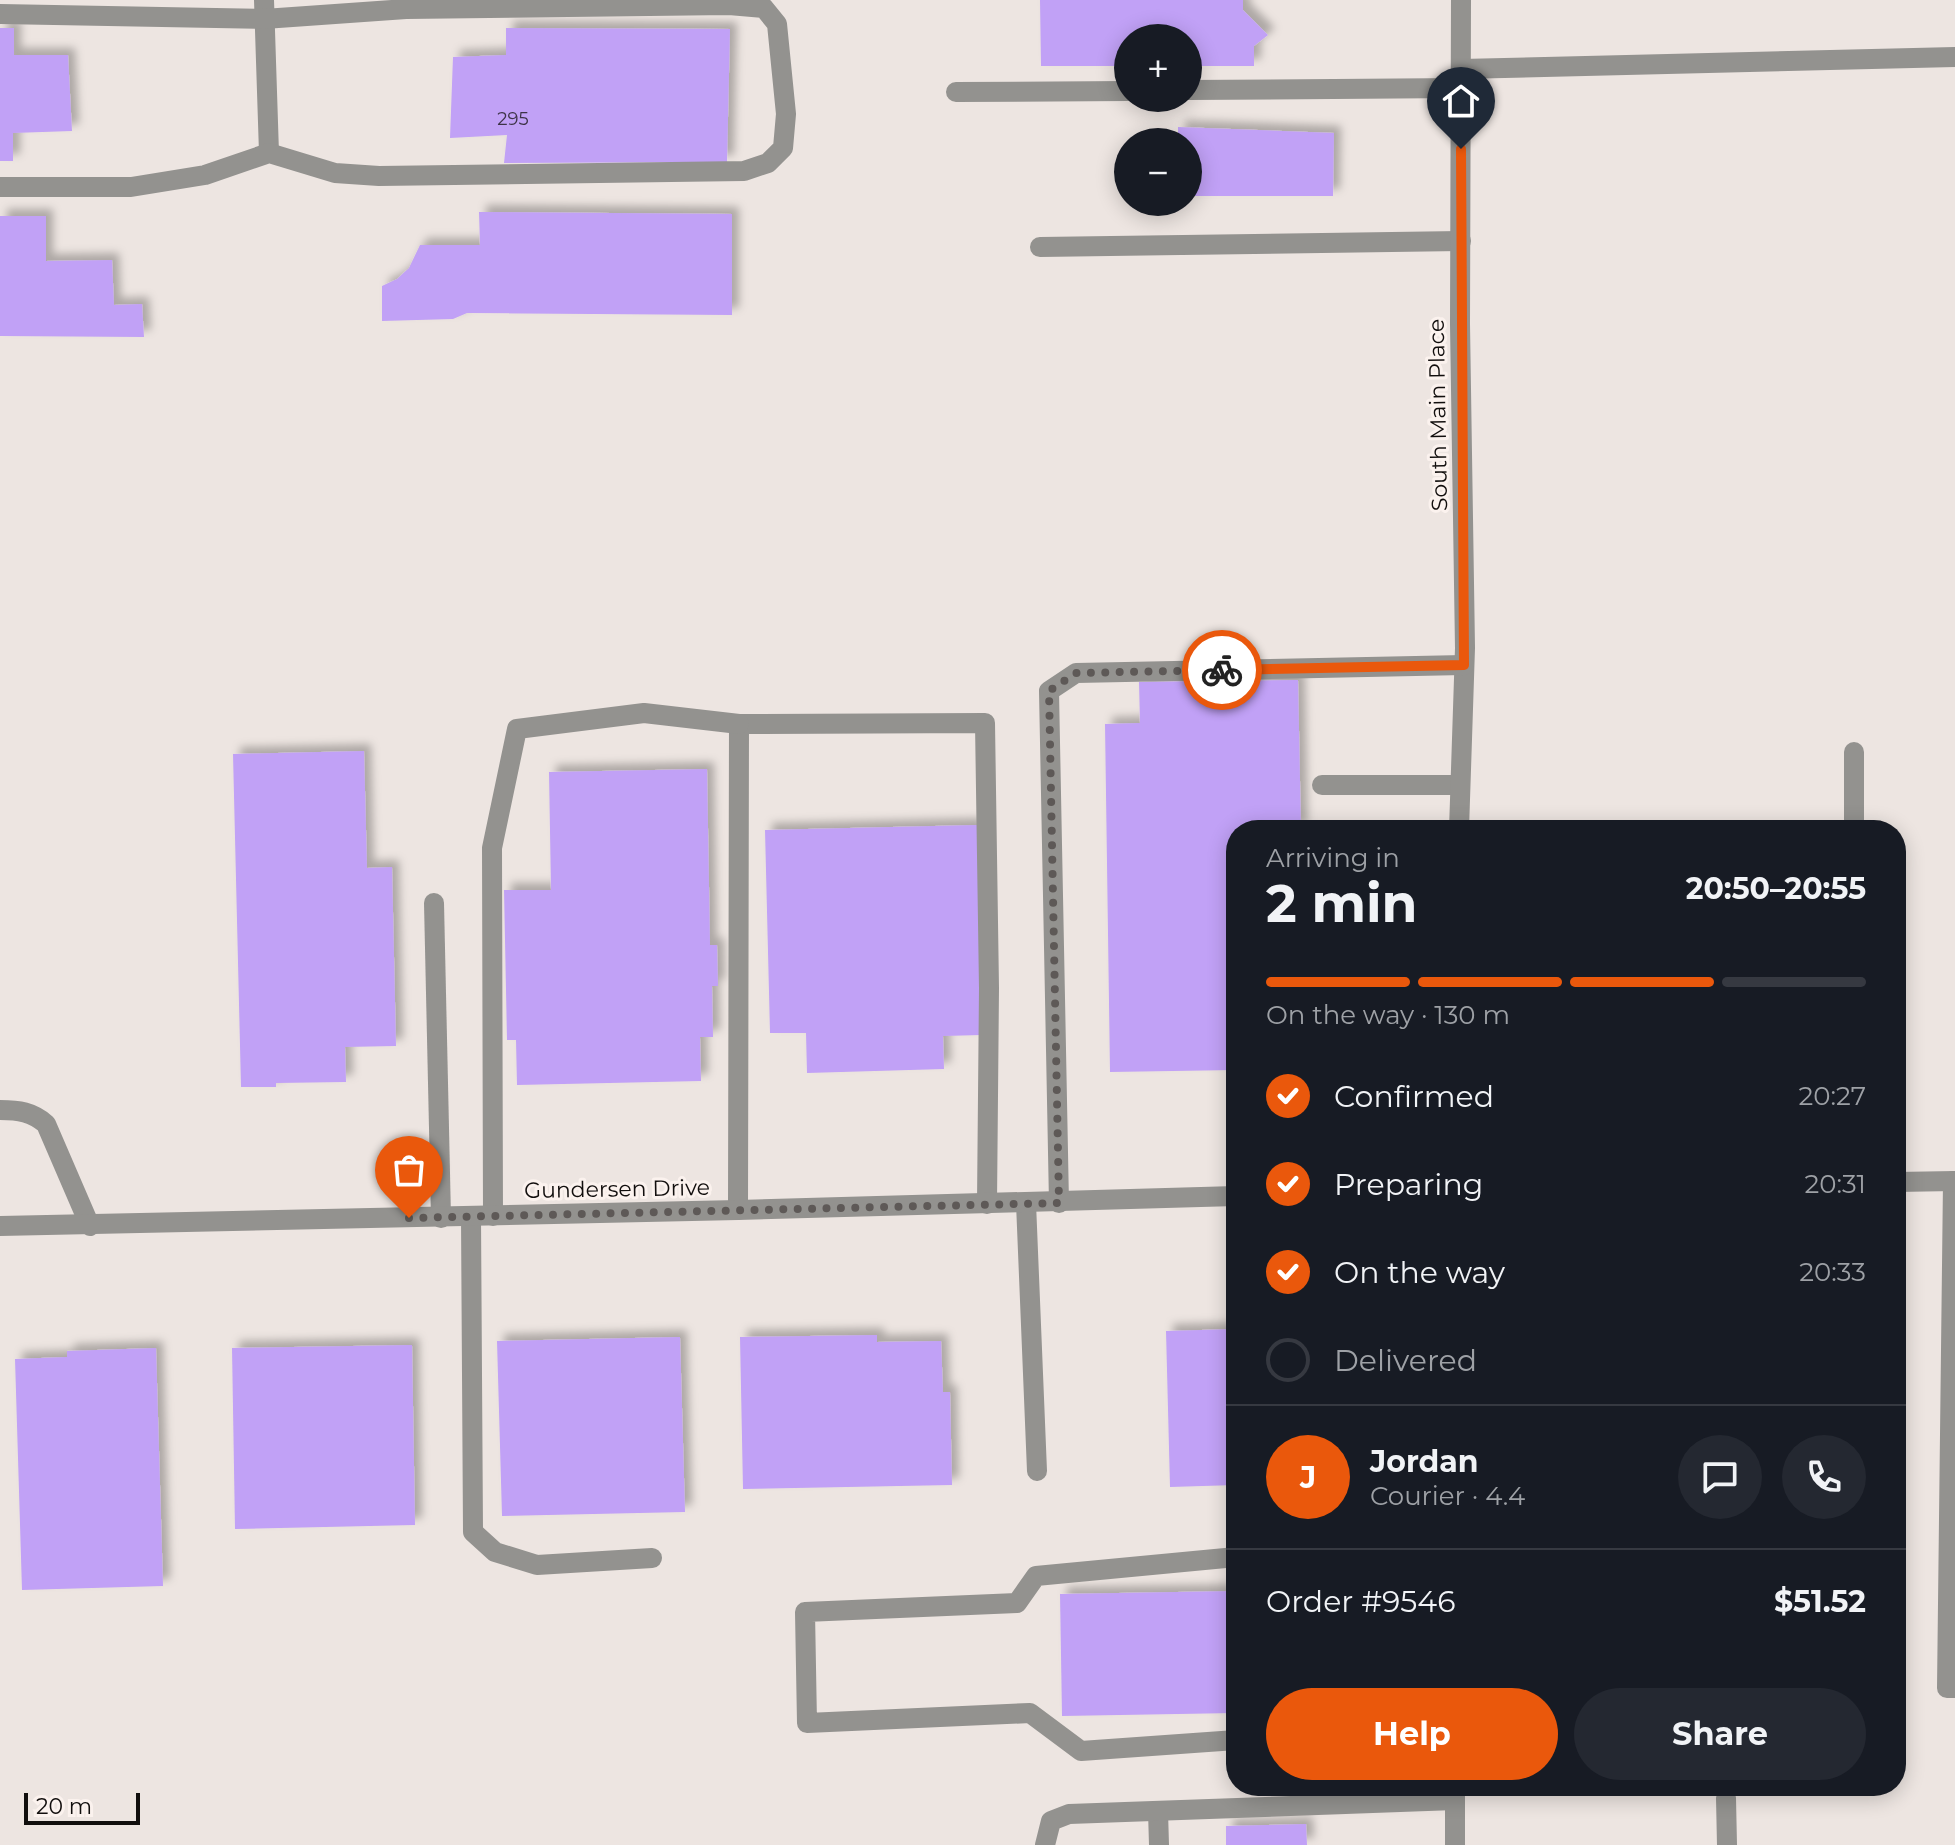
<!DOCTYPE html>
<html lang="en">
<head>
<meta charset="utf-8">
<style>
  :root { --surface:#171b24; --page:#242831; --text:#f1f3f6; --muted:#9ea1a6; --line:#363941; --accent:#ea580c }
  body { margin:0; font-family:Montserrat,sans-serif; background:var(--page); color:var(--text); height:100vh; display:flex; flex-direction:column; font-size:30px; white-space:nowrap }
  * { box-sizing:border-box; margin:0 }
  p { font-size:26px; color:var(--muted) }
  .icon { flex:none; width:44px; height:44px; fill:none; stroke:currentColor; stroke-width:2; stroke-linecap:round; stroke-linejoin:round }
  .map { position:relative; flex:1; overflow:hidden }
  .panel { position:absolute; left:1226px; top:820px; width:680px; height:976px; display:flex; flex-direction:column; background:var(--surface); border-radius:32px; box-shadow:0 4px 20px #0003 }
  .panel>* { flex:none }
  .controls { position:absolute; left:1114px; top:24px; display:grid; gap:16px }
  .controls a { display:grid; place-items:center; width:88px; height:88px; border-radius:50%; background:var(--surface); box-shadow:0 4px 20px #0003; font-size:40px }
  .scale { position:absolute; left:24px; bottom:20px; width:116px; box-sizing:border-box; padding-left:8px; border:4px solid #110e0d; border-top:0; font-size:22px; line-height:28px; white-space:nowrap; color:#110e0d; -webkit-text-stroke:6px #fbf2ee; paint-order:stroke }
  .pin { position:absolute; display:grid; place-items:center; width:68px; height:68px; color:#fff; margin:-82px -34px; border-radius:50% 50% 50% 0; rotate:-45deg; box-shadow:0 0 8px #0007 }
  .pin .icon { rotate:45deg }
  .courier { position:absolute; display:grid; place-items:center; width:80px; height:80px; margin:-40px; border:6px solid #ea580c; border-radius:50%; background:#fff; color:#222; box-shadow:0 2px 10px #0007 }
  .summary em { font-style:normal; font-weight:700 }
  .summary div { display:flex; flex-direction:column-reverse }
  .summary { display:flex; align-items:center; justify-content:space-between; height:136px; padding:0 40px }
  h1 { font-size:52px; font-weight:700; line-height:60px }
  .bar { display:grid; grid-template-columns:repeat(4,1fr); gap:12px 8px; align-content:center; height:96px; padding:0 40px }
  .bar i { height:10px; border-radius:6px; background:var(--line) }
  .bar .on { background:var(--accent) }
  .bar p { grid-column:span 4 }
  .line { display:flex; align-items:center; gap:20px; padding:0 40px; border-top:2px solid var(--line) }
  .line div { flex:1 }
  .round { display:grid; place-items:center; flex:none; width:84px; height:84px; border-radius:42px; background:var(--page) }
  ol { padding:0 40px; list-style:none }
  li { display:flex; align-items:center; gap:24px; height:88px }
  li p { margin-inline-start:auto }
  li .icon { padding:8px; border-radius:50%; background:var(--accent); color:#fff; stroke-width:4 }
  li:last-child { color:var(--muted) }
  li i { width:44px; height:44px; border:4px solid var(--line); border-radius:50% }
  .cta { display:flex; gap:16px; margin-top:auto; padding:16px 40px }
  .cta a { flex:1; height:92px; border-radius:48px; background:var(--accent); color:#fff; font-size:32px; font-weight:700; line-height:92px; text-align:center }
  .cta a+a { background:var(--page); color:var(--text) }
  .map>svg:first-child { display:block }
</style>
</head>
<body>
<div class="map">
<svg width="1955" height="1845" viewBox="0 0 1955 1845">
  <defs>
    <filter id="shadow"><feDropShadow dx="7" dy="-7" stdDeviation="4" flood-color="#0004"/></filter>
  </defs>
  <rect width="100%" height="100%" fill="#ede5e1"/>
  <g fill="#c1a1f6" filter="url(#shadow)">
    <path d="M1040,0H1243V10L1268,35L1254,46V66H1188V38H1128V66H1041Z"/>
    <path d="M0,28H14V55H68L72,131L13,133V161H0Z"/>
    <path d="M506,28L730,29L727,162L504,163L507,135L450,138L453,57L506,55Z"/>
    <path d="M1178,127L1334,133L1333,196H1188V142H1178Z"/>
    <path d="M479,212L732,214V315L467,313L453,319L382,321V286L397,279L409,268L420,245H480Z"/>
    <path d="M0,216H46V261L112,260L114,305L142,304L144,337L0,336Z"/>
    <path d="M1298,680L1301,830H1236V1070L1110,1072L1105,724L1140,723L1139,682Z"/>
    <path d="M364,751L367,868L392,867L396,1046L345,1047L346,1082L276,1083V1087H241L233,754Z"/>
    <path d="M707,769L710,945H717L718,986H712L713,1037H700L701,1081L517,1085L516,1040H507L504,890H551L549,772Z"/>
    <path d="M977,825L982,1035L943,1036L944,1069L807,1073L806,1033H770L765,830Z"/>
    <path d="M1236,1329V1485L1170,1487L1166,1331Z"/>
    <path d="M877,1335V1342L941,1341L943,1392H950L952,1485L743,1489L740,1337Z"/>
    <path d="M680,1337L685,1512L502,1516L497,1341Z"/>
    <path d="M412,1345L415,1525L235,1529L232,1348Z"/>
    <path d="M156,1348L163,1586L22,1590L15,1359L67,1357V1351Z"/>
    <path d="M1236,1591V1713L1062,1716L1060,1594Z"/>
    <path d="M1306,1824L1307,1845H1226V1826Z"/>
  </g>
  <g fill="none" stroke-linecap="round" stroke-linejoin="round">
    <g stroke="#93928f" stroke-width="20">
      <path d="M264,0L269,153"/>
      <path d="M0,14L264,19L406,9L729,5L764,8L777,24L786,114L783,148L768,163L744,171L379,176L335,173L269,153L205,175L131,187H0"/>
      <path d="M1461,69L1955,57"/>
      <path d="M1188,90L1461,88"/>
      <path d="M956,92L1128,91"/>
      <path d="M1040,247L1461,241"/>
      <path d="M1854,752V830"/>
      <path d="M1322,785H1460"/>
      <path d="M1459,830L1465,648L1460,324L1461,0"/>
      <path d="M434,903L441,1218"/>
      <path d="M0,1110C19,1110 32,1112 46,1124L90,1226"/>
      <path d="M1953,1181L1947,1688H1955"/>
      <path d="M1896,1182L1955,1181"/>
      <path d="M1026,1203L1037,1471"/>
      <path d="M1059,1203L1049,691L1076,673L1464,665"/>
      <path d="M738,1210L739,724L985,723L989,988L987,1204"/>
      <path d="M493,1216L492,848L517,729L644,713L739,724"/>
      <path d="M471,1217L473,1532L495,1552L537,1565L652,1558"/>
      <path d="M0,1226L738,1210L1236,1196"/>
      <path d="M1236,1557L1036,1576L1017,1603L805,1612L807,1723L1030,1713L1081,1751L1236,1740"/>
      <path d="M1726,1798L1727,1845"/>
      <path d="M1158,1811L1159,1845"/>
      <path d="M1045,1845L1051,1821L1069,1814L1455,1800"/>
      <path d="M1455,1845V1786"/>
    </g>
  </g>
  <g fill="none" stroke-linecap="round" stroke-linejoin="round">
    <path stroke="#5e5957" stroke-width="8" stroke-dasharray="0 14.4" d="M409,1218L1059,1203L1049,691L1076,673L1222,670"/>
    <path stroke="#ea580c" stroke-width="10" d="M1222,670L1464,665L1461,149"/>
  </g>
  <g text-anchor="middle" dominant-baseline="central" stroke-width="6" stroke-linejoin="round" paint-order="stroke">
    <g font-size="18" fill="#3d3347">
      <text x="513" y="119">295</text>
    </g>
    <g font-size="22" fill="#110e0d" stroke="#fbf2ee">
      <text transform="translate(1438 415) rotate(-91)">South Main Place</text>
      <text transform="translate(617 1189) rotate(-1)">Gundersen Drive</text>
    </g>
  </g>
</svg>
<div class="controls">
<a>+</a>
<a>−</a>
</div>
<div class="scale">20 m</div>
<div class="pin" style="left:409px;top:1218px;background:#ea580c"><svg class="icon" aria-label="bag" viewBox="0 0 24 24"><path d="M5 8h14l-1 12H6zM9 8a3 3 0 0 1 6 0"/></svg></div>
<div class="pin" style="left:1461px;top:149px;background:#1f2937"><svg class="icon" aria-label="home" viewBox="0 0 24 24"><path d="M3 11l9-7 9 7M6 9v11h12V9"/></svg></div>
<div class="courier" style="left:1222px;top:670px"><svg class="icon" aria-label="bike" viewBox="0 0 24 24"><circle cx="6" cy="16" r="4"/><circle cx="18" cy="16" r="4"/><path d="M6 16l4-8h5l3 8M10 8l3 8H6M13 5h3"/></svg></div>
<section class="panel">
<div class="summary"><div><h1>2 min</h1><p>Arriving in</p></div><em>20:50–20:55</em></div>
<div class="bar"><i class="on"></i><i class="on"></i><i class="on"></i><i></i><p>On the way · 130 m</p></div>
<ol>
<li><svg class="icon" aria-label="check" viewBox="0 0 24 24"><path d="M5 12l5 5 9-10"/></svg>Confirmed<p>20:27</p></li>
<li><svg class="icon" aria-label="check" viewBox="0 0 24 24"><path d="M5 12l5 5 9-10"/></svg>Preparing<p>20:31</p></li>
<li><svg class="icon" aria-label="check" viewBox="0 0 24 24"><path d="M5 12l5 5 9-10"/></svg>On the way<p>20:33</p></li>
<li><i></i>Delivered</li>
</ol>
<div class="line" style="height:144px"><b class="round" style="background:var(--accent);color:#fff">J</b><div><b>Jordan</b><p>Courier · 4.4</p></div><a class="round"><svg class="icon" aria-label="chat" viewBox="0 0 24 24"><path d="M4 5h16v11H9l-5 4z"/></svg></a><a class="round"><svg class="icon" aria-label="phone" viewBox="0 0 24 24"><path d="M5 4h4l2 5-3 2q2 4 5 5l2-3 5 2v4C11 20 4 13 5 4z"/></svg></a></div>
<div class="line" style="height:104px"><div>Order #9546</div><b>$51.52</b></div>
<div class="cta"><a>Help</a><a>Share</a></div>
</section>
</div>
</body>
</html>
